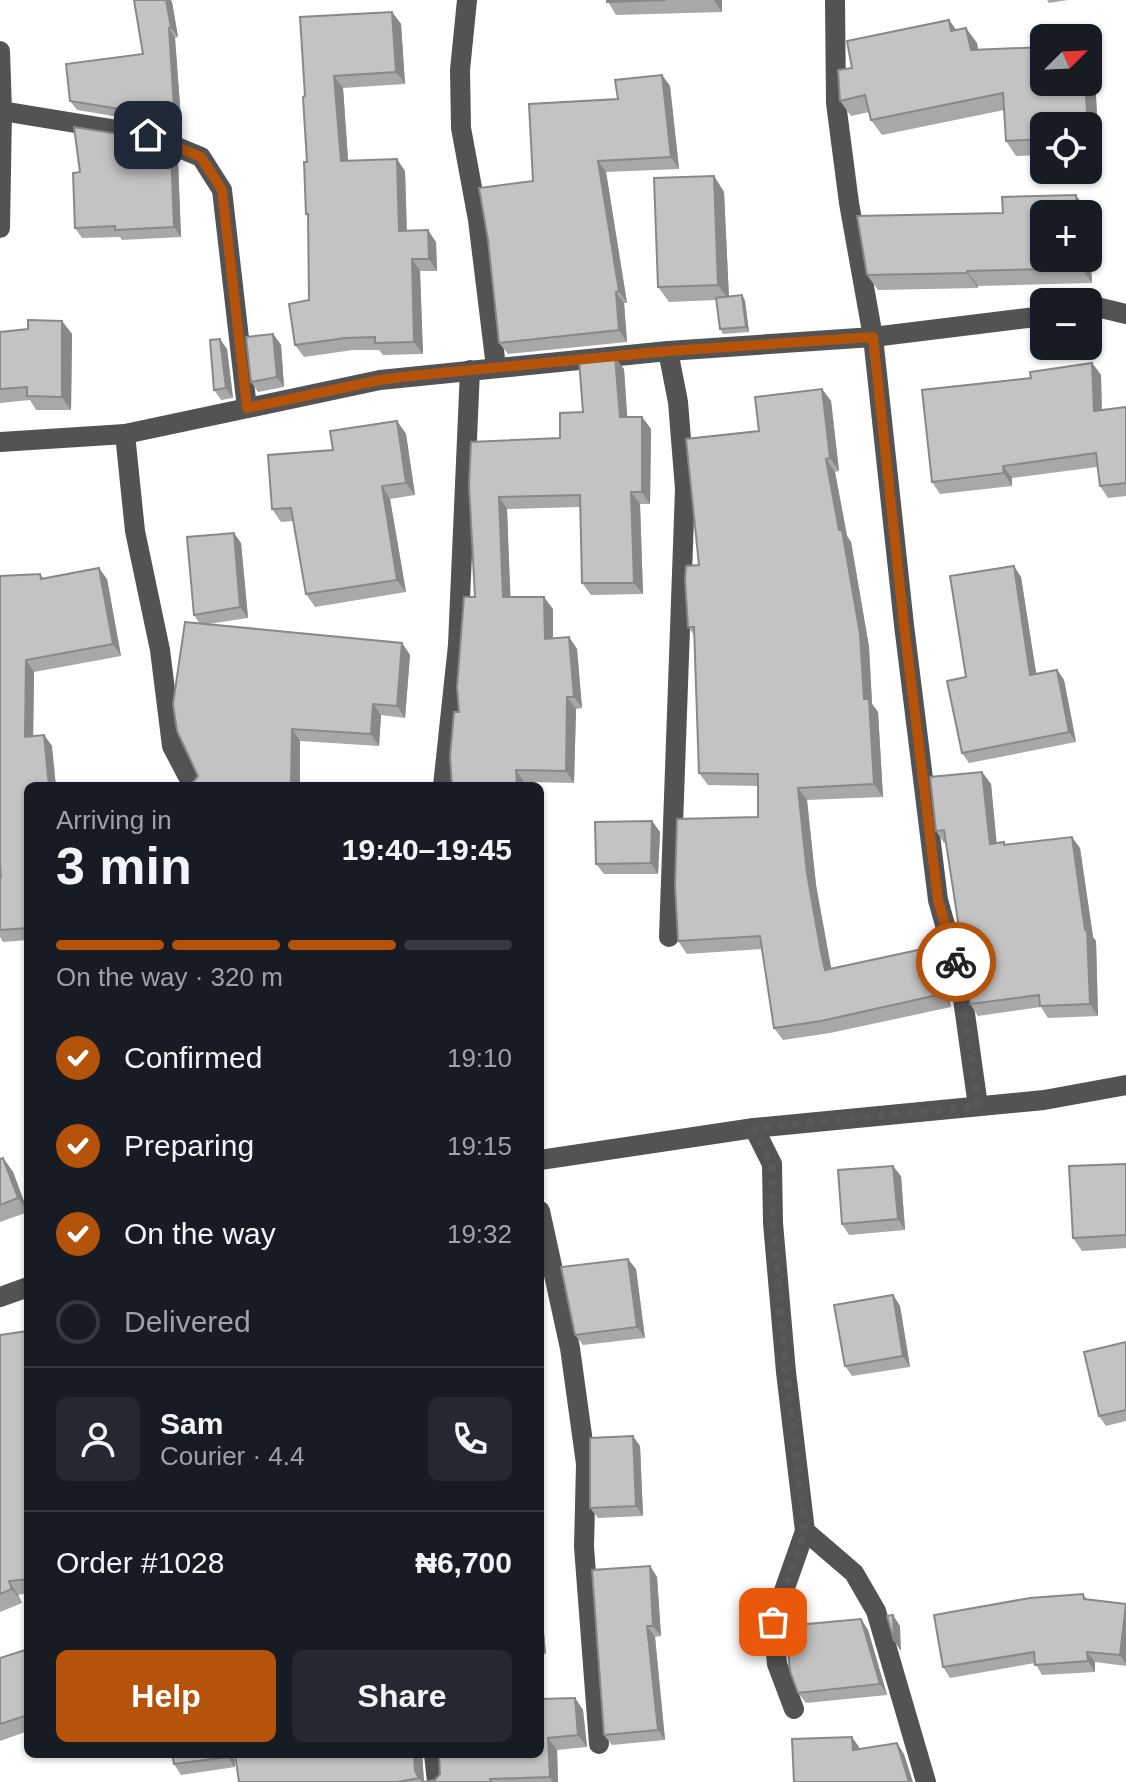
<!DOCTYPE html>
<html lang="en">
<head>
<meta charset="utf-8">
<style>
  :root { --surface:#171b24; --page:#242831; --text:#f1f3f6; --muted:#9ea1a6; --line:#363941; --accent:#b45309 }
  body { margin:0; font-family:Helvetica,sans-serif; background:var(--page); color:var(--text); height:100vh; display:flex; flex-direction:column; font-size:30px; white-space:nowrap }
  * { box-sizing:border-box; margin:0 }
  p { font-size:26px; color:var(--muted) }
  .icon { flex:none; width:44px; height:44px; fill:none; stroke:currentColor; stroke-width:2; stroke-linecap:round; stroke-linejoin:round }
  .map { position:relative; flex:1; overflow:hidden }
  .details { position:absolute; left:24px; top:782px; width:520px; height:976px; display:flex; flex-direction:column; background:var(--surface); border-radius:12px; box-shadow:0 2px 6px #0004 }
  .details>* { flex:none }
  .needle { width:52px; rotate:66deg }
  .fabs { position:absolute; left:1030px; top:24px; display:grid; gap:16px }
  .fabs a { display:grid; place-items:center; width:72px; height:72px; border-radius:12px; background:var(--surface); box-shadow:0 2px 6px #0004; font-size:40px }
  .pin { position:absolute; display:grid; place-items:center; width:68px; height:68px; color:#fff; margin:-34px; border-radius:16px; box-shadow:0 4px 12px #0006 }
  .courier { position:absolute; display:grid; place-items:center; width:80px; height:80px; margin:-40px; border:6px solid #b45309; border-radius:50%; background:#fff; color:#222; box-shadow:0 2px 10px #0007 }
  .head em { font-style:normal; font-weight:700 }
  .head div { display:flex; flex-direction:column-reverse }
  .head { display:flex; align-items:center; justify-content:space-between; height:136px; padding:0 32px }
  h1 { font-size:52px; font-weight:700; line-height:60px }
  .bar { display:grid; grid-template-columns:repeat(4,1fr); gap:12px 8px; align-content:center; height:96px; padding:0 32px }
  .bar i { height:10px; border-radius:6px; background:var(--line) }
  .bar .current { background:var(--accent) }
  .bar p { grid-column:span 4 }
  .line { display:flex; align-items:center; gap:20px; padding:0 32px; border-top:2px solid var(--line) }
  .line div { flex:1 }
  .round { display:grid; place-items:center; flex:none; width:84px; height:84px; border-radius:12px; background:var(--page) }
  ol { padding:0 32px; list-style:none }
  li { display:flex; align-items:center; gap:24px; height:88px }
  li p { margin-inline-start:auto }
  li .icon { padding:8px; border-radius:50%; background:var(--accent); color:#fff; stroke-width:4 }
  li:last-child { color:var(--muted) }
  li i { width:44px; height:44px; border:4px solid var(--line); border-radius:50% }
  .button { display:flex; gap:16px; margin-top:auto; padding:16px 32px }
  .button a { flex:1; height:92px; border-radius:12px; background:var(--accent); color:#fff; font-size:32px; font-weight:700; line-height:92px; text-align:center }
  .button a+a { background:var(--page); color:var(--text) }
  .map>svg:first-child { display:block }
</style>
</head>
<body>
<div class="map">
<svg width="1126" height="1782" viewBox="0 0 1126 1782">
  <rect width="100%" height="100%" fill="#fff"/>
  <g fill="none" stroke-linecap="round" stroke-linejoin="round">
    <g stroke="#535353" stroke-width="20">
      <path d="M467,0L460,70L461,128L478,220L496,367"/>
      <path d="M835,0L836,103L849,203L873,337L904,625L938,900L960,978L978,1106"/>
      <path d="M0,51L2,111L0,228"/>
      <path d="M2,111L148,135L201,157L222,190L247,408"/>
      <path d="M1088,310L1101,308L1126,314"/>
      <path d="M668,351L678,402L685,489L669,937"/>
      <path d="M125,434L135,531L160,650L172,746L193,786"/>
      <path d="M0,442L125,434L380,380L668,351L873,337L1044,316"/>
      <path d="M443,786L458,645L470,370"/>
      <path d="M754,1128L772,1164L773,1223L786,1372L805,1531L773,1622L777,1664L794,1709"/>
      <path d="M540,1160L754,1128L1044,1100L1126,1085"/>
      <path d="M540,1211L570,1348L586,1464L584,1547L599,1744"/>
      <path d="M0,1297L28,1287"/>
      <path d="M805,1531L854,1573L876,1611L926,1782"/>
      <path d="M434,1754L437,1782"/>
    </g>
  </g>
  <g fill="#a8a8a8">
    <path d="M607,0H722V12L616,15Z"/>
    <path d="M1047,0H1068L1049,3Z"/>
    <path d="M172,2L178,37L175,38L182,133L150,122L77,110L70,101L143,54Z"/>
    <path d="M392,12L401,24L405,84L343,88L348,160L405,171L407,231L436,242L437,271H420L423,354L383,355L379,350H353L304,357L295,345L309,300L308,218L306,214L307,162L305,96Z"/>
    <path d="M949,20L956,30L977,43L978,50L1094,60L1099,152L1088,153V126H1044V155L1016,156L1006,141L1004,110L882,135L871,120L869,112L851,116L840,101L852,68Z"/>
    <path d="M662,75L670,86L679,169L606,172L627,303H624L627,342L508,354L499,343L618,99Z"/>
    <path d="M171,151L178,161L181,237L122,240L120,237L82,238L75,228L80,172Z"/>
    <path d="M714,176L724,192L729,297L742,295L745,301L749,332L723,334L720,329L716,300L669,302L658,287Z"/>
    <path d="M1076,195L1086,210L1087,214H1044V258H1088V220L1099,235L1101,267H1091L1092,283L978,286V288L878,290L867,275L1003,213Z"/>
    <path d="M62,321L72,334L71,410H36L30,400L0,403V332L28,329Z"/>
    <path d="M273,334L281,345L284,387L258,392L251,382Z"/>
    <path d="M227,349L233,398L221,400L214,390Z"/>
    <path d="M1092,363L1101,375L1102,410L1126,407V496L1108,498L1100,486L1097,467L1012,478V486L940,494L932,482L1031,378Z"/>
    <path d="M624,369L627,417H642L651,429L650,504H640L643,594L591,595L582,583L580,507L507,509L510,597L553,609V638L569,637L577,649L582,708L576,709L574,783L524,782L459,712L475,597L469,485L560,438Z"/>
    <path d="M822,389L831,401L839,471L835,472L847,536L851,542L869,647L872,704L878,712L883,797L807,800L816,885L829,960L831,969L932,947L941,960L951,1007L830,1033L783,1040L774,1028L762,949L687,954L678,941L758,817V786L708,785L699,773L694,635L688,627L699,565Z"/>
    <path d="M397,421L406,434L415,495L390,499L406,592L315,607L306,594L293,521L281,522L272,509L333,450Z"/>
    <path d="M241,543L248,618L208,624L402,643L410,655L405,718L381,715L379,746L300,741L198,776L200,624L194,615Z"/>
    <path d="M40,574L43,578L107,579L121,656L34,672L33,736L44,735L52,746L28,786V940L3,942L0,937V878L1,877L0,576Z"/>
    <path d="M1021,577L1036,674L1057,670L1064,680L1076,742L969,763L962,753L966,677Z"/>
    <path d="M982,772L991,784L996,843L1080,848L1093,937L1096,941L1098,1016L1048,1018L1041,1007L978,1016L970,1004L946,843H944L936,831Z"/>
    <path d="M652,821L660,832L658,874H604L596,864Z"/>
    <path d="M3,1158L13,1172L28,1212L0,1222V1159Z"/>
    <path d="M1126,1164V1248L1082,1251L1073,1238Z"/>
    <path d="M901,1176L905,1230L849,1235L842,1224Z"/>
    <path d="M636,1269L645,1338L583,1345L575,1335Z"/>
    <path d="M893,1295L900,1306L910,1367L852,1376L845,1366Z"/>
    <path d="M28,1331V1593L18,1595L22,1603L0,1612V1403Z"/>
    <path d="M1126,1342V1421L1106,1426L1099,1416Z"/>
    <path d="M640,1446L643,1516L598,1518L590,1508Z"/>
    <path d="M650,1566L657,1577L661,1636L655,1637L665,1740L612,1745L604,1735Z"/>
    <path d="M540,1590L546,1654L540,1655Z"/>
    <path d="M1083,1594L1087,1599L1126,1604V1666L1095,1662V1672L1042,1675L1035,1663L950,1678L943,1667Z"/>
    <path d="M861,1619L868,1630L887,1695L806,1703L798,1693Z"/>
    <path d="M28,1649V1731L0,1741V1658Z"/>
    <path d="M575,1698L583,1710L587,1747L557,1750L558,1782H239L235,1754H422L424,1781L435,1780L540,1699Z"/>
    <path d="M172,1754H234L235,1767L181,1775L174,1764Z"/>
  </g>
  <g fill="#888">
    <path d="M166,0H171L172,2L178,37L171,28Z"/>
    <path d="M714,0H722V12Z"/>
    <path d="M392,12L401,24L405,84L396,72Z"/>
    <path d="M949,20L960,35L951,31Z"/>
    <path d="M169,28L175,38L182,133L175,123Z"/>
    <path d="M966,28L977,43L981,65L971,50Z"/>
    <path d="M1088,52L1094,60L1099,152L1088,137L1085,82H1088Z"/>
    <path d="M662,75L670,86L679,169L671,157Z"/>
    <path d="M334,76L343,88L349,173L341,161Z"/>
    <path d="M171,151L178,161L181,237L174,227Z"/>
    <path d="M397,159L405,171L407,243L399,231Z"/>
    <path d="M598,161L606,172L627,303L619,291Z"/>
    <path d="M714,176L724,192L729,300L718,285Z"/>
    <path d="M1076,195L1086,210L1087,214H1077Z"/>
    <path d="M1089,220L1099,235L1101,267L1090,252Z"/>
    <path d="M428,230L436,242L437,271L429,259Z"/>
    <path d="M1081,258H1084L1091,267L1092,283L1081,268Z"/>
    <path d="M412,259L420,271L423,354L414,342Z"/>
    <path d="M967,271L978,286V288L967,273Z"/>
    <path d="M616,292L624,303L627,342L619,330Z"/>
    <path d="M742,295L745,301L749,332L746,327Z"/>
    <path d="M62,321L72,334L71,410L62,397Z"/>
    <path d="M273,334L281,345L284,387L277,377Z"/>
    <path d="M220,339L227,349L233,398L226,388Z"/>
    <path d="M615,357L624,369L628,428L620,417Z"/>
    <path d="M1092,363L1101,375L1102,423L1094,411Z"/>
    <path d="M822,389L831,401L839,471L830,458Z"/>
    <path d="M642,417L651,429L650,504L642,492Z"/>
    <path d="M397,421L406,434L415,495L406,483Z"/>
    <path d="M826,459L835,472L847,536L851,542L869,647L872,704L878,712L883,797L874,784L864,699L839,530Z"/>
    <path d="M1003,466L1012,478V486L1004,473Z"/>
    <path d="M382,486L390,499L406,592L397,580Z"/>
    <path d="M631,492L640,504L643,594L634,583Z"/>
    <path d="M499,497L507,509L511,609L503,597Z"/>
    <path d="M234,533L241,543L248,618L240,607Z"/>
    <path d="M1014,566L1021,577L1038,685L1030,675Z"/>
    <path d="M99,568L107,579L121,656L113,644Z"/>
    <path d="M544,597L553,609V651L545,639Z"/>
    <path d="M569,637L577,649L582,708L574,697Z"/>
    <path d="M402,643L410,655L405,718L397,706Z"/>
    <path d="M26,660L34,672L33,748L25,737Z"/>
    <path d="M1057,670L1064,680L1076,742L1069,732Z"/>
    <path d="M567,697L576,709L574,783L566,771Z"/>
    <path d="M373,704L381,715L379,746L371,734Z"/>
    <path d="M292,729L300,741V786H291Z"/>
    <path d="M44,735L52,746L56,786H49Z"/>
    <path d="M516,770L524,782V786H517Z"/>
    <path d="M982,772L991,784L998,856L990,844Z"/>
    <path d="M798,788L807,800L816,885L834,983L825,970L807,873Z"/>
    <path d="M652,821L660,832L658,874L651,863Z"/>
    <path d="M1072,837L1080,848L1093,937L1096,941L1098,1016L1090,1004L1085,930Z"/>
    <path d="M932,947L941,960L951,1007L942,994Z"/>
    <path d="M3,1158L13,1172L28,1212L18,1198Z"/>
    <path d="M893,1166L901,1176L905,1230L898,1219Z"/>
    <path d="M628,1259L636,1269L645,1338L637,1327Z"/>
    <path d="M893,1295L900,1306L910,1367L903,1356Z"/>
    <path d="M633,1436L640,1446L643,1516L636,1506Z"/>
    <path d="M650,1566L657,1577L661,1636L653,1626Z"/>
    <path d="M9,1581L18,1595L22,1603L12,1589Z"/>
    <path d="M540,1590L546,1654L540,1645Z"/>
    <path d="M1126,1604V1664L1120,1655Z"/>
    <path d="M893,1615L900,1626L901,1651L894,1641Z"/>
    <path d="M861,1619L868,1630L887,1695L880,1684Z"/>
    <path d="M647,1626L655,1637L665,1740L658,1730Z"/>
    <path d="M1087,1652L1095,1662V1672L1088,1661Z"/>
    <path d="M575,1698L583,1710L587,1747L578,1735Z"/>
    <path d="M852,1737L859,1747L860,1760L853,1750Z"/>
    <path d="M548,1738L557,1750L558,1782H553L550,1777Z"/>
    <path d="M897,1743L904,1754L913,1782H909Z"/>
    <path d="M228,1754H234L235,1767L228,1757Z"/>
    <path d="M414,1754H422L424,1782H422L415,1771Z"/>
  </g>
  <g fill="#c3c3c3" stroke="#888" stroke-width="2">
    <path d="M134,0H166L171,28H169L175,123L144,113L70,101L66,64L143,54Z"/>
    <path d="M607,0H666L607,2Z"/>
    <path d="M392,12L396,72L334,76L341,161L397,159L399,231L428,230L429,259H412L414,342L375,343V337L345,338L295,345L289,304L309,300L308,214H306L304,162H307L303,97L305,96L300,17Z"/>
    <path d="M949,20L951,31L966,28L971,50L1044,47V82H1085L1088,126H1044V139L1006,141L1003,93L871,120L865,95L840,101L838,70L852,68L847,41Z"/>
    <path d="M662,75L671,157L598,161L619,291L616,292L619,330L499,343L488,240L479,188L533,181L529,104L618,99L615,80Z"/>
    <path d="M74,127L137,137L171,151L174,227L115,230V226L75,228L73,173L80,172Z"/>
    <path d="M714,176L718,285L658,287L654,178Z"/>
    <path d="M1076,195L1077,214H1044V258H1081V268L967,271V273L867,275L857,216L1003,213L1002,197Z"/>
    <path d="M1088,220H1089L1090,252H1088Z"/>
    <path d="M742,295L746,327L720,329L716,298Z"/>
    <path d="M28,320L62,321V397L27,396V387L0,389V332L28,329Z"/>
    <path d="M273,334L277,377L251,382L246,337Z"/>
    <path d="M220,339L226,388L214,390L210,340Z"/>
    <path d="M615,357L620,417H642V492H631L634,583H582L580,495L499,497L503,597H544L545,639L569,637L574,697H567L566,771L516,770L517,786H452L450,757L454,712H459L457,687L464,597H475L469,485L471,442L560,438V413L583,412L579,360Z"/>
    <path d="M1092,363L1094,411L1126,407V483L1100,486L1096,453L1003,466L1004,473L932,482L922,390L1031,378L1030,372Z"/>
    <path d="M822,389L830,458L826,459L839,530H842L860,634L864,699H869L874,784L798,788L807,873L820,947L825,970L932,947L942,994L821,1021L774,1028L760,936L678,941L675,885L677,819L758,817V774L699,773L694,627H688L685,579L686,566L699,565L686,439L759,431L755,397Z"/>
    <path d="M397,421L406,483L382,486L397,580L306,594L291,508L272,509L268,455L333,450L330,431Z"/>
    <path d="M234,533L240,607L194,615L187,537Z"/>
    <path d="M1014,566L1030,675L1057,670L1069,732L962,753L947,681L966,677L950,576Z"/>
    <path d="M99,568L113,644L26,660L25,737L44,735L49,786H28V928L0,930V878L1,877L0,864V576L40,574L41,579Z"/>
    <path d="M185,622L402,643L397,706L373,704L371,734L292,729L291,786H190L198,776L177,731L173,704Z"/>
    <path d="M982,772L990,844L1004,842V845L1072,837L1085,930L1087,929L1090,1004L1040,1006L1039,995L970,1004L965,964L956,934H960L944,830L936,831L930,777Z"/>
    <path d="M652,821L651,863L596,864L595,822Z"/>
    <path d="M3,1158L18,1198L0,1205V1159Z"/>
    <path d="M1126,1164V1235L1073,1238L1069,1166Z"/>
    <path d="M893,1166L898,1219L842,1224L838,1170Z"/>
    <path d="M628,1259L637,1327L575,1335L561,1267Z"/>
    <path d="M893,1295L903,1356L845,1366L834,1305Z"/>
    <path d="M28,1331V1579L9,1581L12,1589L0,1594V1335Z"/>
    <path d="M1126,1342V1410L1099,1416L1084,1352Z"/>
    <path d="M633,1436L636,1506L590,1508V1438Z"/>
    <path d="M650,1566L653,1626H647L658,1730L604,1735L592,1570Z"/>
    <path d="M1083,1594L1084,1599L1126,1604L1120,1655L1087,1652L1088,1661L1035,1665L1034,1652L943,1667L934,1615L1030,1598Z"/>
    <path d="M893,1615L894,1641L887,1616Z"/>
    <path d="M861,1619L880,1684L798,1693L790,1671L786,1626Z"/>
    <path d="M28,1649V1715L0,1724V1658Z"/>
    <path d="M575,1698L578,1735L548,1738L550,1777L490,1779L491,1782H423L435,1780L440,1774L439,1754H540V1699Z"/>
    <path d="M852,1737L853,1750L897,1743L909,1782H794L792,1739Z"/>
    <path d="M172,1754H228V1757L174,1764Z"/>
    <path d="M235,1754H414L415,1771L419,1778L398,1782H239Z"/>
  </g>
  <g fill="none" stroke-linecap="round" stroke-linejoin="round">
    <path stroke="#595959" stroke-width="8" stroke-dasharray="0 14.4" d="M773,1622L805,1531L786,1372L773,1223L772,1164L754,1128L978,1106L960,978L956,962"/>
    <path stroke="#b45309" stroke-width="10" d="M148,135L201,157L222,190L247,408L380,380L410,376L668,351L873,337L904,625L938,900L956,962"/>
  </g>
</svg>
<div class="fabs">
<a><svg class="needle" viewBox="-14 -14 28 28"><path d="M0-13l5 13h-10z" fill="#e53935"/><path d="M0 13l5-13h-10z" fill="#9ea1a6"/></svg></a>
<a><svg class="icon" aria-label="locate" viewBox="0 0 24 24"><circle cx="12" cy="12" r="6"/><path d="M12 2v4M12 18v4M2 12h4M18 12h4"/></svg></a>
<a>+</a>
<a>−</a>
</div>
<div class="pin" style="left:773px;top:1622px;background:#ea580c"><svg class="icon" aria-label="bag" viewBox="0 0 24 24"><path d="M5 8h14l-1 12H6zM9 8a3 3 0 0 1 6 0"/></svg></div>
<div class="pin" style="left:148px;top:135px;background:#1f2937"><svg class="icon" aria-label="home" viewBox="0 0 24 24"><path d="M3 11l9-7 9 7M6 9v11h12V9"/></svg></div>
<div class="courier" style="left:956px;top:962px"><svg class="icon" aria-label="bike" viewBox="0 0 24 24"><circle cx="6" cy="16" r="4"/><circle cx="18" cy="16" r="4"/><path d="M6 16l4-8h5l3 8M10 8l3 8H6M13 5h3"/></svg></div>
<section class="details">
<div class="head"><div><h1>3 min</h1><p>Arriving in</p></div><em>19:40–19:45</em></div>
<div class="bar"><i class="current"></i><i class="current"></i><i class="current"></i><i></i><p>On the way · 320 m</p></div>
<ol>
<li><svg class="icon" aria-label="check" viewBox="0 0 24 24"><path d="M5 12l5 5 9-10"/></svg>Confirmed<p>19:10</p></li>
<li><svg class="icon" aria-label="check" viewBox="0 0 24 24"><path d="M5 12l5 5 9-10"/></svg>Preparing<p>19:15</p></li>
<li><svg class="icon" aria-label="check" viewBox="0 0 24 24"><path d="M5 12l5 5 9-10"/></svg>On the way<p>19:32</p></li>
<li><i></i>Delivered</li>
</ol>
<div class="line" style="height:144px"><a class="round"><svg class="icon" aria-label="person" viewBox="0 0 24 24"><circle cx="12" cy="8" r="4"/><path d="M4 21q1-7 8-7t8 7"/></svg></a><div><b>Sam</b><p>Courier · 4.4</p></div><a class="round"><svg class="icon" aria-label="phone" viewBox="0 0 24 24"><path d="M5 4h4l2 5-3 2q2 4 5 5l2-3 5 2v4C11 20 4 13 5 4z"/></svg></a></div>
<div class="line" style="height:104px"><div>Order #1028</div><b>₦6,700</b></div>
<div class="button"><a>Help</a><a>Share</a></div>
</section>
</div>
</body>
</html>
